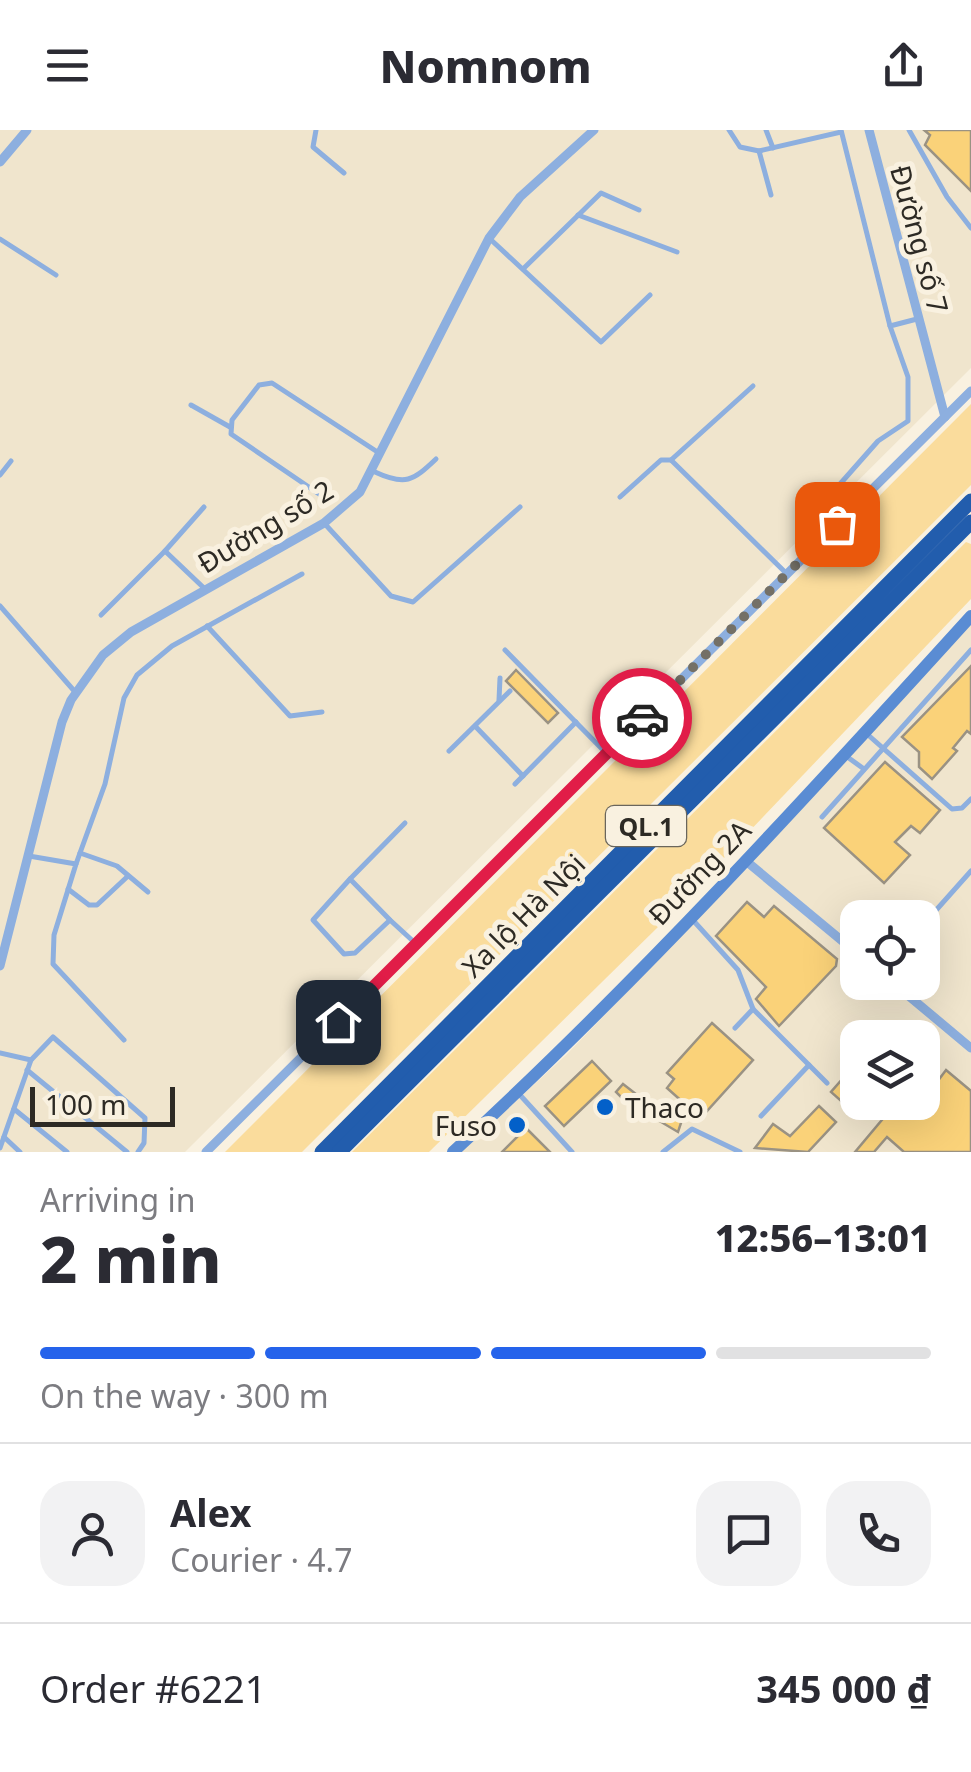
<!DOCTYPE html>
<html lang="en">
<head>
<meta charset="utf-8">
<style>
  :root { --surface:#fff; --page:#f2f2f3; --text:#2b2b33; --muted:#7c7c81; --line:#e1e1e2; --accent:#2563eb }
  body { margin:0; font-family:"Noto Sans",sans-serif; background:var(--page); color:var(--text); height:100vh; display:flex; flex-direction:column; font-size:38px; white-space:nowrap }
  * { box-sizing:border-box; margin:0 }
  p { font-size:32px; color:var(--muted) }
  .icon { flex:none; width:55px; height:55px; fill:none; stroke:currentColor; stroke-width:2; stroke-linecap:round; stroke-linejoin:round }
  .map { position:relative; height:1022px; overflow:hidden }
  .drawer { display:flex; flex-direction:column; background:var(--surface); flex:1 }
  .drawer>* { flex:none }
  .buttons { position:absolute; left:840px; top:770px; display:grid; gap:20px }
  .buttons a { display:grid; place-items:center; width:100px; height:100px; border-radius:20px; background:var(--surface); box-shadow:0 10px 40px #0002; font-size:50px }
  .scale { position:absolute; left:30px; bottom:25px; width:145px; box-sizing:border-box; padding-left:10px; border:5px solid #2d2a24; border-top:0; font-size:28px; line-height:35px; white-space:nowrap; color:#2d2a24; -webkit-text-stroke:8px #f9f1e0; paint-order:stroke }
  .pin { position:absolute; display:grid; place-items:center; width:85px; height:85px; color:#fff; margin:-42px; border-radius:20px; box-shadow:0 5px 15px #0006 }
  .courier { position:absolute; display:grid; place-items:center; width:100px; height:100px; margin:-50px; border:8px solid #e11d48; border-radius:50%; background:#fff; color:#222; box-shadow:0 2px 12px #0007 }
  .head em { font-style:normal; font-weight:800 }
  .head div { display:flex; flex-direction:column-reverse }
  .head { display:flex; align-items:center; justify-content:space-between; height:170px; padding:0 40px }
  h1 { font-size:65px; font-weight:800; line-height:75px }
  .bar { display:grid; grid-template-columns:repeat(4,1fr); gap:15px 10px; align-content:center; height:120px; padding:0 40px }
  .bar i { height:12px; border-radius:8px; background:var(--line) }
  .bar .on { background:var(--accent) }
  .bar p { grid-column:span 4 }
  .line { display:flex; align-items:center; gap:25px; padding:0 40px; border-top:2px solid var(--line) }
  .line div { flex:1 }
  .round { display:grid; place-items:center; flex:none; width:105px; height:105px; border-radius:30px; background:var(--page) }
  header { display:flex; justify-content:space-between; align-items:center; height:130px; padding:0 40px; background:var(--surface); font-size:45px; font-weight:800 }
  .map>svg:first-child { display:block }
</style>
</head>
<body>
<header><svg class="icon" aria-label="menu" viewBox="0 0 24 24"><path d="M4 6h16M4 12h16M4 18h16"/></svg>Nomnom<svg class="icon" aria-label="share" viewBox="0 0 24 24"><path d="M12 15V3M7 8l5-5 5 5M5 13v7h14v-7"/></svg></header>
<div class="map">
<svg width="971" height="1022" viewBox="0 0 971 1022">
  <rect width="100%" height="100%" fill="#f9f1e0"/>
  <g fill="#f0e5cd" fill-rule="evenodd">
    <path d="M0,0H971V238L185,1022H0Z"/>
    <path d="M971,494V1022H461L566,925L748,737ZM858,788H922V852H858ZM858,908H922V972H858Z"/>
  </g>
  <g fill="#fadc9c">
    <path d="M971,274V355L302,1022H225Z"/>
    <path d="M966,412L971,414V469L658,797L429,1022H352Z"/>
  </g>
  <g fill="#fad279" stroke="#9a9283" stroke-width="2.5">
    <path d="M924,0H971V61L925,15L930,5Z"/>
    <path d="M971,536V604L967,601L953,618L957,621L932,649L919,637V622L902,607Z"/>
    <path d="M516,540L558,583L548,593L506,551Z"/>
    <path d="M885,632L940,680L920,703L911,696L895,712L910,725L884,753L824,698Z"/>
    <path d="M747,772L764,787L774,776L837,829L836,836L779,896L756,869L766,857L716,806Z"/>
    <path d="M712,893L753,930L707,981L701,976L695,983L667,958L674,949L667,943Z"/>
    <path d="M592,931L611,951L564,996L545,976Z"/>
    <path d="M858,931V967L848,977L831,962Z"/>
    <path d="M946,940L971,961V1022H904L887,1007L874,1022H855L897,972L914,978L922,972Z"/>
    <path d="M623,954L650,975L682,990L678,1002L624,970L616,962Z"/>
    <path d="M819,976L836,992L808,1022L755,1018L773,994L790,1006Z"/>
    <path d="M526,998L550,1022H502Z"/>
  </g>
  <g fill="none" stroke-linecap="round" stroke-linejoin="round">
    <g stroke="#8dafdf" stroke-width="5">
      <path d="M316,0L313,17L344,43"/>
      <path d="M729,0L740,17L759,21"/>
      <path d="M766,0L773,18"/>
      <path d="M841,0L890,196"/>
      <path d="M909,0L947,67L971,98"/>
      <path d="M771,65L759,21L841,2"/>
      <path d="M578,85L677,122"/>
      <path d="M489,108L601,212L650,165"/>
      <path d="M0,109L56,145"/>
      <path d="M523,139L601,63L639,80"/>
      <path d="M191,275L230,297"/>
      <path d="M671,330L753,256"/>
      <path d="M375,342C405,356 413,351 436,329"/>
      <path d="M0,345L11,331"/>
      <path d="M322,366L231,304L232,290L259,255L272,253L379,323"/>
      <path d="M620,367L661,330H671L787,444"/>
      <path d="M204,377L165,421L205,459"/>
      <path d="M324,393L391,466L413,472L520,377"/>
      <path d="M837,394L825,371L878,311L908,291V247L890,196L917,189"/>
      <path d="M0,476L76,563"/>
      <path d="M101,485L165,421"/>
      <path d="M207,496L290,586L322,582"/>
      <path d="M505,520L606,623"/>
      <path d="M499,570L500,548"/>
      <path d="M475,596L523,646"/>
      <path d="M867,604L952,679L962,678L971,669"/>
      <path d="M449,621L510,561"/>
      <path d="M846,626L864,639"/>
      <path d="M515,654L576,592"/>
      <path d="M822,687L971,520"/>
      <path d="M80,723L117,736L148,762"/>
      <path d="M29,726L76,734L54,805L53,834L124,910"/>
      <path d="M76,734L105,654L124,568L137,545L172,516L302,444"/>
      <path d="M350,749L313,790L344,824L355,823L390,790L414,812"/>
      <path d="M68,759L89,775H97L128,746"/>
      <path d="M691,788L738,840L753,879L827,953"/>
      <path d="M390,790L350,749L405,693"/>
      <path d="M922,796L971,741"/>
      <path d="M735,898L753,879"/>
      <path d="M0,923L31,930"/>
      <path d="M27,940L127,1022"/>
      <path d="M520,965L572,1022"/>
      <path d="M14,979L67,1022"/>
      <path d="M761,986L809,935"/>
      <path d="M4,1007L20,1022"/>
      <path d="M0,1018L31,930L53,907L145,988L144,1013L138,1022"/>
      <path d="M663,1022L692,999L740,1022"/>
    </g>
    <g stroke="#8dafdf" stroke-width="9">
      <path d="M869,0L945,287"/>
      <path d="M0,32L27,0"/>
      <path d="M746,731L858,824"/>
      <path d="M0,836L62,592L71,570L103,525L131,502L324,393L360,362L489,108L520,67L594,0"/>
      <path d="M892,852L971,918"/>
      <path d="M206,1022L971,261"/>
    </g>
    <path stroke="#5a8cd3" stroke-width="12" d="M453,1022C636,854 804,670 971,486"/>
    <g stroke="#225dad" stroke-width="15">
      <path d="M322,1022L971,371"/>
      <path d="M339,1022L971,392"/>
    </g>
  </g>
  <g fill="none" stroke-linecap="round" stroke-linejoin="round">
    <path stroke="#747066" stroke-width="10" stroke-dasharray="0 18" d="M642,588L837,394"/>
    <path stroke="#e11d48" stroke-width="12" d="M338,892L642,588"/>
  </g>
  <g fill="#0360c9" stroke="#f9f1e0" stroke-width="4">
    <circle cx="605" cy="977" r="10"/>
    <circle cx="517" cy="995" r="10"/>
  </g>
  <g text-anchor="middle" dominant-baseline="central" stroke-width="10" stroke-linejoin="round" paint-order="stroke">
    <rect fill="#f9f1e0" stroke="#6a665c" stroke-width="2.5" x="606" y="676" width="80" height="40" rx="8"/>
    <g font-size="25" font-weight="bold" fill="#2d2a24">
      <text x="646" y="696">QL.1</text>
    </g>
    <g font-size="28" fill="#2d2a24" stroke="#f9f1e0">
      <text transform="translate(920 109) rotate(75)">Đường số 7</text>
      <text transform="translate(265 396) rotate(-31)">Đường số 2</text>
      <text transform="translate(699 742) rotate(-46)">Đường 2A</text>
      <text transform="translate(523 785) rotate(-45)">Xa lộ Hà Nội</text>
    </g>
    <g font-size="28" fill="#2d2a24" stroke="#f9f1e0" text-anchor="start">
      <text x="625" y="977">Thaco</text>
      <text x="497" y="995" text-anchor="end">Fuso</text>
    </g>
  </g>
</svg>
<div class="buttons">
<a><svg class="icon" aria-label="locate" viewBox="0 0 24 24"><circle cx="12" cy="12" r="6"/><path d="M12 2v4M12 18v4M2 12h4M18 12h4"/></svg></a>
<a><svg class="icon" aria-label="layers" viewBox="0 0 24 24"><path d="M12 4l9 5-9 5-9-5zM3 14l9 5 9-5"/></svg></a>
</div>
<div class="scale">100 m</div>
<div class="pin" style="left:837px;top:394px;background:#ea580c"><svg class="icon" aria-label="bag" viewBox="0 0 24 24"><path d="M5 8h14l-1 12H6zM9 8a3 3 0 0 1 6 0"/></svg></div>
<div class="pin" style="left:338px;top:892px;background:#1f2937"><svg class="icon" aria-label="home" viewBox="0 0 24 24"><path d="M3 11l9-7 9 7M6 9v11h12V9"/></svg></div>
<div class="courier" style="left:642px;top:588px"><svg class="icon" aria-label="car" viewBox="0 0 24 24"><path d="M5 17H2v-5l4-1 3-4h7l3 4 3 1v5h-3M9 17h6M6 11h13"/><circle cx="7" cy="17" r="2"/><circle cx="17" cy="17" r="2"/></svg></div>
</div>
<section class="drawer">
<div class="head"><div><h1>2 min</h1><p>Arriving in</p></div><em>12:56–13:01</em></div>
<div class="bar"><i class="on"></i><i class="on"></i><i class="on"></i><i></i><p>On the way · 300 m</p></div>
<div class="line" style="height:180px"><a class="round"><svg class="icon" aria-label="person" viewBox="0 0 24 24"><circle cx="12" cy="8" r="4"/><path d="M4 21q1-7 8-7t8 7"/></svg></a><div><b>Alex</b><p>Courier · 4.7</p></div><a class="round"><svg class="icon" aria-label="chat" viewBox="0 0 24 24"><path d="M4 5h16v11H9l-5 4z"/></svg></a><a class="round"><svg class="icon" aria-label="phone" viewBox="0 0 24 24"><path d="M5 4h4l2 5-3 2q2 4 5 5l2-3 5 2v4C11 20 4 13 5 4z"/></svg></a></div>
<div class="line" style="height:130px"><div>Order #6221</div><b>345 000 ₫</b></div>
</section>
</body>
</html>
